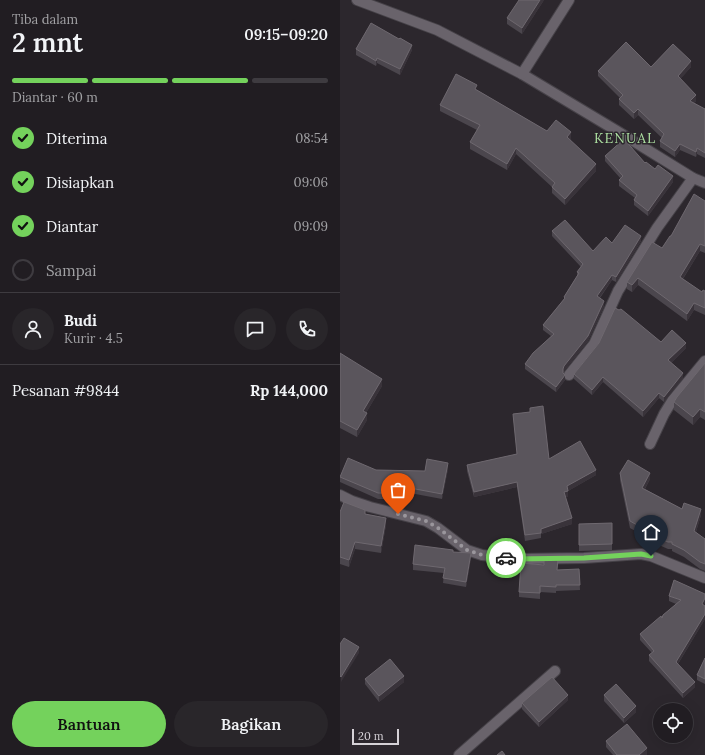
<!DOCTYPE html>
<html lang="id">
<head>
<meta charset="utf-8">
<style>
  :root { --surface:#211d22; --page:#29262a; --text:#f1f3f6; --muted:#a2a2a5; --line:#3e3b40; --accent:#74d25c }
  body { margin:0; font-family:Lora,serif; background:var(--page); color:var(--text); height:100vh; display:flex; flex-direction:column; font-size:15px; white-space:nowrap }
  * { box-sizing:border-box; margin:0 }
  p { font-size:13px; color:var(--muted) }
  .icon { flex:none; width:22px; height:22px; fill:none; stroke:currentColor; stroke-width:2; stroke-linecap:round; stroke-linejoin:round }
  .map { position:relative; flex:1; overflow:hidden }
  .side { display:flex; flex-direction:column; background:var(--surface); width:340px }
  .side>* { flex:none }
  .tools { position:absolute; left:313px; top:703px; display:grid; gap:8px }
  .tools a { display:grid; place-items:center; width:40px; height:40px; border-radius:50%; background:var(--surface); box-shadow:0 4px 16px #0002,0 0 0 1px var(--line); font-size:20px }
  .scale { position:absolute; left:12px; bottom:10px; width:47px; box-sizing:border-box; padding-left:4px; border:2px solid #d6d2d7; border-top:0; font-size:11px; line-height:14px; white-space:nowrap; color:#d6d2d7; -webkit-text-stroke:3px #2c272d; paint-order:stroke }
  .pin { position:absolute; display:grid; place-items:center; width:34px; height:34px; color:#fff; margin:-41px -17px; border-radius:50% 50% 50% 0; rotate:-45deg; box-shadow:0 0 4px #0007 }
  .pin .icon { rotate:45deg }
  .courier { position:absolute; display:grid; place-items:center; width:40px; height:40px; margin:-20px; border:3px solid #74d25c; border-radius:50%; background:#fff; color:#222; box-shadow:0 1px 5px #0007 }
  .headline em { font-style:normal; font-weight:600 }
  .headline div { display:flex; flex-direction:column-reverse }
  .headline { display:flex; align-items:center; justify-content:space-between; height:68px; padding:0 12px }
  h1 { font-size:26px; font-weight:600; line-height:30px }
  .bar { display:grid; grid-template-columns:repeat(4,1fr); gap:6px 4px; align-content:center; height:48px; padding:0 12px }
  .bar i { height:5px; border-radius:3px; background:var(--line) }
  .bar .on { background:var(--accent) }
  .bar p { grid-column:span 4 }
  .line { display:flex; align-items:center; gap:10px; padding:0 12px; border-top:1px solid var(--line) }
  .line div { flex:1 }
  .round { display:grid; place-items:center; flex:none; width:42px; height:42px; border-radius:21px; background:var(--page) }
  ol { padding:0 12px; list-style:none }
  li { display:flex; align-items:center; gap:12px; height:44px }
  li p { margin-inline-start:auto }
  li .icon { padding:4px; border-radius:50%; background:var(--accent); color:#111; stroke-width:4 }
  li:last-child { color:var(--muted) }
  li i { width:22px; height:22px; border:2px solid var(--line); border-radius:50% }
  .cta { display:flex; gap:8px; margin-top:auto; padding:8px 12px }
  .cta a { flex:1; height:46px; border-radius:24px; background:var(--accent); color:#111; font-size:16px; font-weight:600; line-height:46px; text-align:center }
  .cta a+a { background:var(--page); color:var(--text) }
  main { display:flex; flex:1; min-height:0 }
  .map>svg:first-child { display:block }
</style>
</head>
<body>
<main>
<section class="side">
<div class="headline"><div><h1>2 mnt</h1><p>Tiba dalam</p></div><em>09:15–09:20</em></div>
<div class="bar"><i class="on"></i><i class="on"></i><i class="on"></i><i></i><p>Diantar · 60 m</p></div>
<ol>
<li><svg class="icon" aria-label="check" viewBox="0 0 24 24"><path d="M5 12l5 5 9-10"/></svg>Diterima<p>08:54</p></li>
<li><svg class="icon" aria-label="check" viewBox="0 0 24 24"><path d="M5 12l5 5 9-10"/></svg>Disiapkan<p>09:06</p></li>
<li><svg class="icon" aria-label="check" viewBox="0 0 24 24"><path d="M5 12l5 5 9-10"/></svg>Diantar<p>09:09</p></li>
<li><i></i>Sampai</li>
</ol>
<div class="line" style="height:72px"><a class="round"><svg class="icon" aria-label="person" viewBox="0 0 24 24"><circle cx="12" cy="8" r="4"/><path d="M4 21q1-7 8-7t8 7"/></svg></a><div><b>Budi</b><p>Kurir · 4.5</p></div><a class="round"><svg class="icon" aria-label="chat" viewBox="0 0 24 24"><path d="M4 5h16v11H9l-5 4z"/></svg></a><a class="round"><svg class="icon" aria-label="phone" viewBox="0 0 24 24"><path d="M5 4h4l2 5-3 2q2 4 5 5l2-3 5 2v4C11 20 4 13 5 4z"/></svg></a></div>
<div class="line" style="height:52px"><div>Pesanan #9844</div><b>Rp 144,000</b></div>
<div class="cta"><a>Bantuan</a><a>Bagikan</a></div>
</section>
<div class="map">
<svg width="365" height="755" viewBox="0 0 365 755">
  <rect width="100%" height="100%" fill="#2c272d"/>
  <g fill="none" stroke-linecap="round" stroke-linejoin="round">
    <g stroke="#464248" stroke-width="12">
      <g id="street">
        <path d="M17,0L97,30L182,74L277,131L353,178L365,183"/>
        <path d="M182,74L229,0"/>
        <path d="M229,375L254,344L278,291L317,228L353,178"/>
        <path d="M310,444L324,414L332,401L365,361"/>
        <path d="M0,495L12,501L30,507L86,521L98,528L127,550L142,555L175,559L244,558L301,554L311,556L365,578"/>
        <path d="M119,755L215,671"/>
      </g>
    </g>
    <use href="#street" stroke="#69636b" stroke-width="10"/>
  </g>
  <g fill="#4b464d">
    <path d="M204,0L182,34L167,24V18Z"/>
    <path d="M16,49L72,50L60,75L37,63L36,66L16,55Z"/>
    <path d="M311,67H351L340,79L356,101L354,103L365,109V158L357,154L356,157L340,150L335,157L320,147V141L322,138L298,115L294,119L279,105V99L280,98L258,76V71Z"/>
    <path d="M137,90L207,131L231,139L230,140L256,171L225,205L212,193V187L176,154L167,170L130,149V142L137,130L100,111V105Z"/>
    <path d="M265,156L305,163L333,182L308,216L294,205V200L295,198L279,186V180L281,179L265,161Z"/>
    <path d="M365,201V253L360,251L343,279L362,292L365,291V315L354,310L347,321L298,285L292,292L287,289V282L322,248L331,236Z"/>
    <path d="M212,231L253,251L272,243L301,241L276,282L272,280L260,298L264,306L248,341L224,371L223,373L225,380L216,392L185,369V364L211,336L203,330V325L224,299V297L237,276V272L241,267L212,236Z"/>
    <path d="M279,310L321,342L346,348L331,363L343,378L324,402L319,398L303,417L263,382L252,395L234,379V374L259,343Z"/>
    <path d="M0,353L42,386L26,413L27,420L17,437L0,428Z"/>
    <path d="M365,363V420L360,417L353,425L334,410V402Z"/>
    <path d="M190,408L209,459L256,475L228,491V497H225L232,524L201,534V538L185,541L177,487L134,497L127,471V465L177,454L173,414L190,412Z"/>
    <path d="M108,469L102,499L70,493V499H38L0,482V476L36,470L85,471Z"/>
    <path d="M280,473L310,479L305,489L342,509L361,515L356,532L365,539V571L360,569L344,557L332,551V549H328L310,541V539L290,528L280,480Z"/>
    <path d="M0,512L25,514L46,525L41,553L15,549L9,567L0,564Z"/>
    <path d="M272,523V550L239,551V524Z"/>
    <path d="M113,552L131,558L126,587L103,583L104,573L73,570V564Z"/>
    <path d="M239,569L240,590L216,591V593L200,592V599L179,597V592L217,570Z"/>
    <path d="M329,596L365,606V619L338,664L355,687L343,698L309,661V655L312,653L300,640V634L322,618L336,604L329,601Z"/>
    <path d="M365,658V684L357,680V675Z"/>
    <path d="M25,679L64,682L39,702L25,684Z"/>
    <path d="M264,695L296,712L284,723L264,701Z"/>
    <path d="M228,700L199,727L182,709V703Z"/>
    <path d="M266,741L307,754L306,755H273L266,747Z"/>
  </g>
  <g fill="#39333a">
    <path d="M200,0H204L182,34V28Z"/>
    <path d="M72,45V50L60,75V69Z"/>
    <path d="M37,58V63L36,66V61Z"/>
    <path d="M351,61V67L338,82V76Z"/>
    <path d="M356,95V101L350,107V101Z"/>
    <path d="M298,109V115L294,119V113Z"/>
    <path d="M231,132V139L227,144V137Z"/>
    <path d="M340,144V150L335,157V151Z"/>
    <path d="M176,148V154L167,170V164Z"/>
    <path d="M357,148V154L356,157V152Z"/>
    <path d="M256,164V171L225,205V199Z"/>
    <path d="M333,176V182L308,216V211Z"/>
    <path d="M301,236V241L276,282V277Z"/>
    <path d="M360,244V251L340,283V277Z"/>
    <path d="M272,275V280L257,301V296Z"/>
    <path d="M298,278V285L292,292V285Z"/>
    <path d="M264,301V306L248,341L224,371L223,374V369L224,366Z"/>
    <path d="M354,303V310L347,321V314Z"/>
    <path d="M346,343V348L328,366V360Z"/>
    <path d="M343,373V378L324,402V397Z"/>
    <path d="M225,375V380L216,392V387Z"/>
    <path d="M263,377V382L252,395V390Z"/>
    <path d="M42,379V386L23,418V411Z"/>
    <path d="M319,393V398L303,417V411Z"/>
    <path d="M360,409V417L353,425V417Z"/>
    <path d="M27,413V420L17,437V430Z"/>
    <path d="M108,463V469L102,499V494Z"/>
    <path d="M256,470V475L228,491V497H224V492L227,486Z"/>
    <path d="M310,473V479L302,494V488Z"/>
    <path d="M177,482V487L134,497V492Z"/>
    <path d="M361,509V515L354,538V531Z"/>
    <path d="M46,518V525L41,553V546Z"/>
    <path d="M232,518V524L201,534V529Z"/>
    <path d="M15,542V549L9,567V560Z"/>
    <path d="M131,553V558L126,587V582Z"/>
    <path d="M365,598V603L362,610V604Z"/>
    <path d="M365,614V619L336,667V662Z"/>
    <path d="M19,647V653L1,682V677Z"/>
    <path d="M64,676V682L39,702V696Z"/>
    <path d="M355,682V687L343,698V693Z"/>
    <path d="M228,695V700L199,727V722Z"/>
    <path d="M296,706V712L284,723V718Z"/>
    <path d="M307,748V754L306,755H299Z"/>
  </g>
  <g fill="#5a555c" stroke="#6e686f">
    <path d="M179,0H200L182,28L167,18Z"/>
    <path d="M31,23L59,39L60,38L72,45L60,69L37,58L36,61L16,49Z"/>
    <path d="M286,42L311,67L333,44L351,61L338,76L356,95L350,101L365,109V153L357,148L356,152L340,144L335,151L320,141L324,134L298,109L294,113L279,99L283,95L258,71Z"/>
    <path d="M116,74L137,85L135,89L207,131L216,120L231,132L227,137L256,164L225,199L212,187L215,183L176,148L167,164L130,142L140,125L100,105Z"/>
    <path d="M284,139L305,163L306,162L315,169L318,165L333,176L308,211L294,200L297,195L279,180L283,176L265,156Z"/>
    <path d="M354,194L365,201V246L360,244L340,277L362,292L363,290L365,291V308L354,303L347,314L298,278L292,285L287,282L312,242L322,248L330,236H331Z"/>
    <path d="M225,220L253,251L266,237L272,243L285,225L301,236L276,277L272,275L257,296L264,301L248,336L224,366L223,369V373L225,375L216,387L185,364L193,353L214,334L203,325L225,298L224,297L239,273L237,272L243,264L212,231Z"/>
    <path d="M275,308L279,310L281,309L321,342L332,330L346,343L328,360L343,373L324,397L319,393L303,411L263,377L252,390L234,374L259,343Z"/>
    <path d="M0,353L42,379L23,411L27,413L17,430L0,421Z"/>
    <path d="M365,363V412L360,409L353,417L334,402L337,397Z"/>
    <path d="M203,406L209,459L240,441L256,470L227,486L228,491L224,492L232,518L201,529V533L185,535L177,482L134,492L127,465L177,454L173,414L190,412V408Z"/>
    <path d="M8,458L36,470L85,471L87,459L108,463L102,494L70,488V494L38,493L0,477Z"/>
    <path d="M288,460L310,473L302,488L342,509L344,503L361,509L354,531L365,539V564L360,562L344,550L332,544V542H328L310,534L311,533L290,521L280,473Z"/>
    <path d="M4,502L25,510V514L46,518L41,546L15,542L9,560L0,557V512Z"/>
    <path d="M272,523V544L239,545V524Z"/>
    <path d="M75,545L113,550V552L131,553L126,582L103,578L105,568L73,564Z"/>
    <path d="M218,559L217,570L239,569L240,585H216V587L200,586V593L179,592L181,563L204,565V560Z"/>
    <path d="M334,580L365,594V598L362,604L365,606V614L336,662L355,682L343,693L309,655L314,651L300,634L321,616L322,618L323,615L341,600L329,596Z"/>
    <path d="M4,638L19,647L1,677L0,676V644Z"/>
    <path d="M365,658V679L357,675Z"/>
    <path d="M50,659L64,676L39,696L25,679Z"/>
    <path d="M212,677L228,695L199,722L182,703Z"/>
    <path d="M276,684L296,706L284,718L264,695Z"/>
    <path d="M287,724L307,748L299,755H277L266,741Z"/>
    <path d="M162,751L165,755H157Z"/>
  </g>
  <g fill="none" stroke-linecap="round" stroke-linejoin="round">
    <path stroke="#9a969c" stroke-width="4" stroke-dasharray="0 7.2" d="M58,514L86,521L98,528L127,550L142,555L166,558"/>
    <path stroke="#74d25c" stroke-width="5" d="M166,558L175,559L244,558L301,554L311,556"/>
  </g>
  <g text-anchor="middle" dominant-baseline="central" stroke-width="3" stroke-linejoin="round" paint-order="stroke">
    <g font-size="14" letter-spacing="1" fill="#acdfa0" stroke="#2c272d">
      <text x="285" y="138">KENUAL</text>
    </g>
  </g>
</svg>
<div class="tools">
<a><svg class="icon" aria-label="locate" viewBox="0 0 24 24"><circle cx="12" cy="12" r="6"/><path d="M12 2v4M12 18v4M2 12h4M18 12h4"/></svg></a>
</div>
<div class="scale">20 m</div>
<div class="pin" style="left:58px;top:514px;background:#ea580c"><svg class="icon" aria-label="bag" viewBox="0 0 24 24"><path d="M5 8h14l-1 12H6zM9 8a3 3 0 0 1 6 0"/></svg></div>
<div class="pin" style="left:311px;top:556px;background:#1f2937"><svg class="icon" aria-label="home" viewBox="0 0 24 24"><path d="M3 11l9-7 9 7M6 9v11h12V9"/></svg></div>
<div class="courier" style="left:166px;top:558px"><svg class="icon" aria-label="car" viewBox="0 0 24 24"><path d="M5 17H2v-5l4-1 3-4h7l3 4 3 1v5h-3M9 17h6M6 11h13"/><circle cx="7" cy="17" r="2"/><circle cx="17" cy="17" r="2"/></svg></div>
</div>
</main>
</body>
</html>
